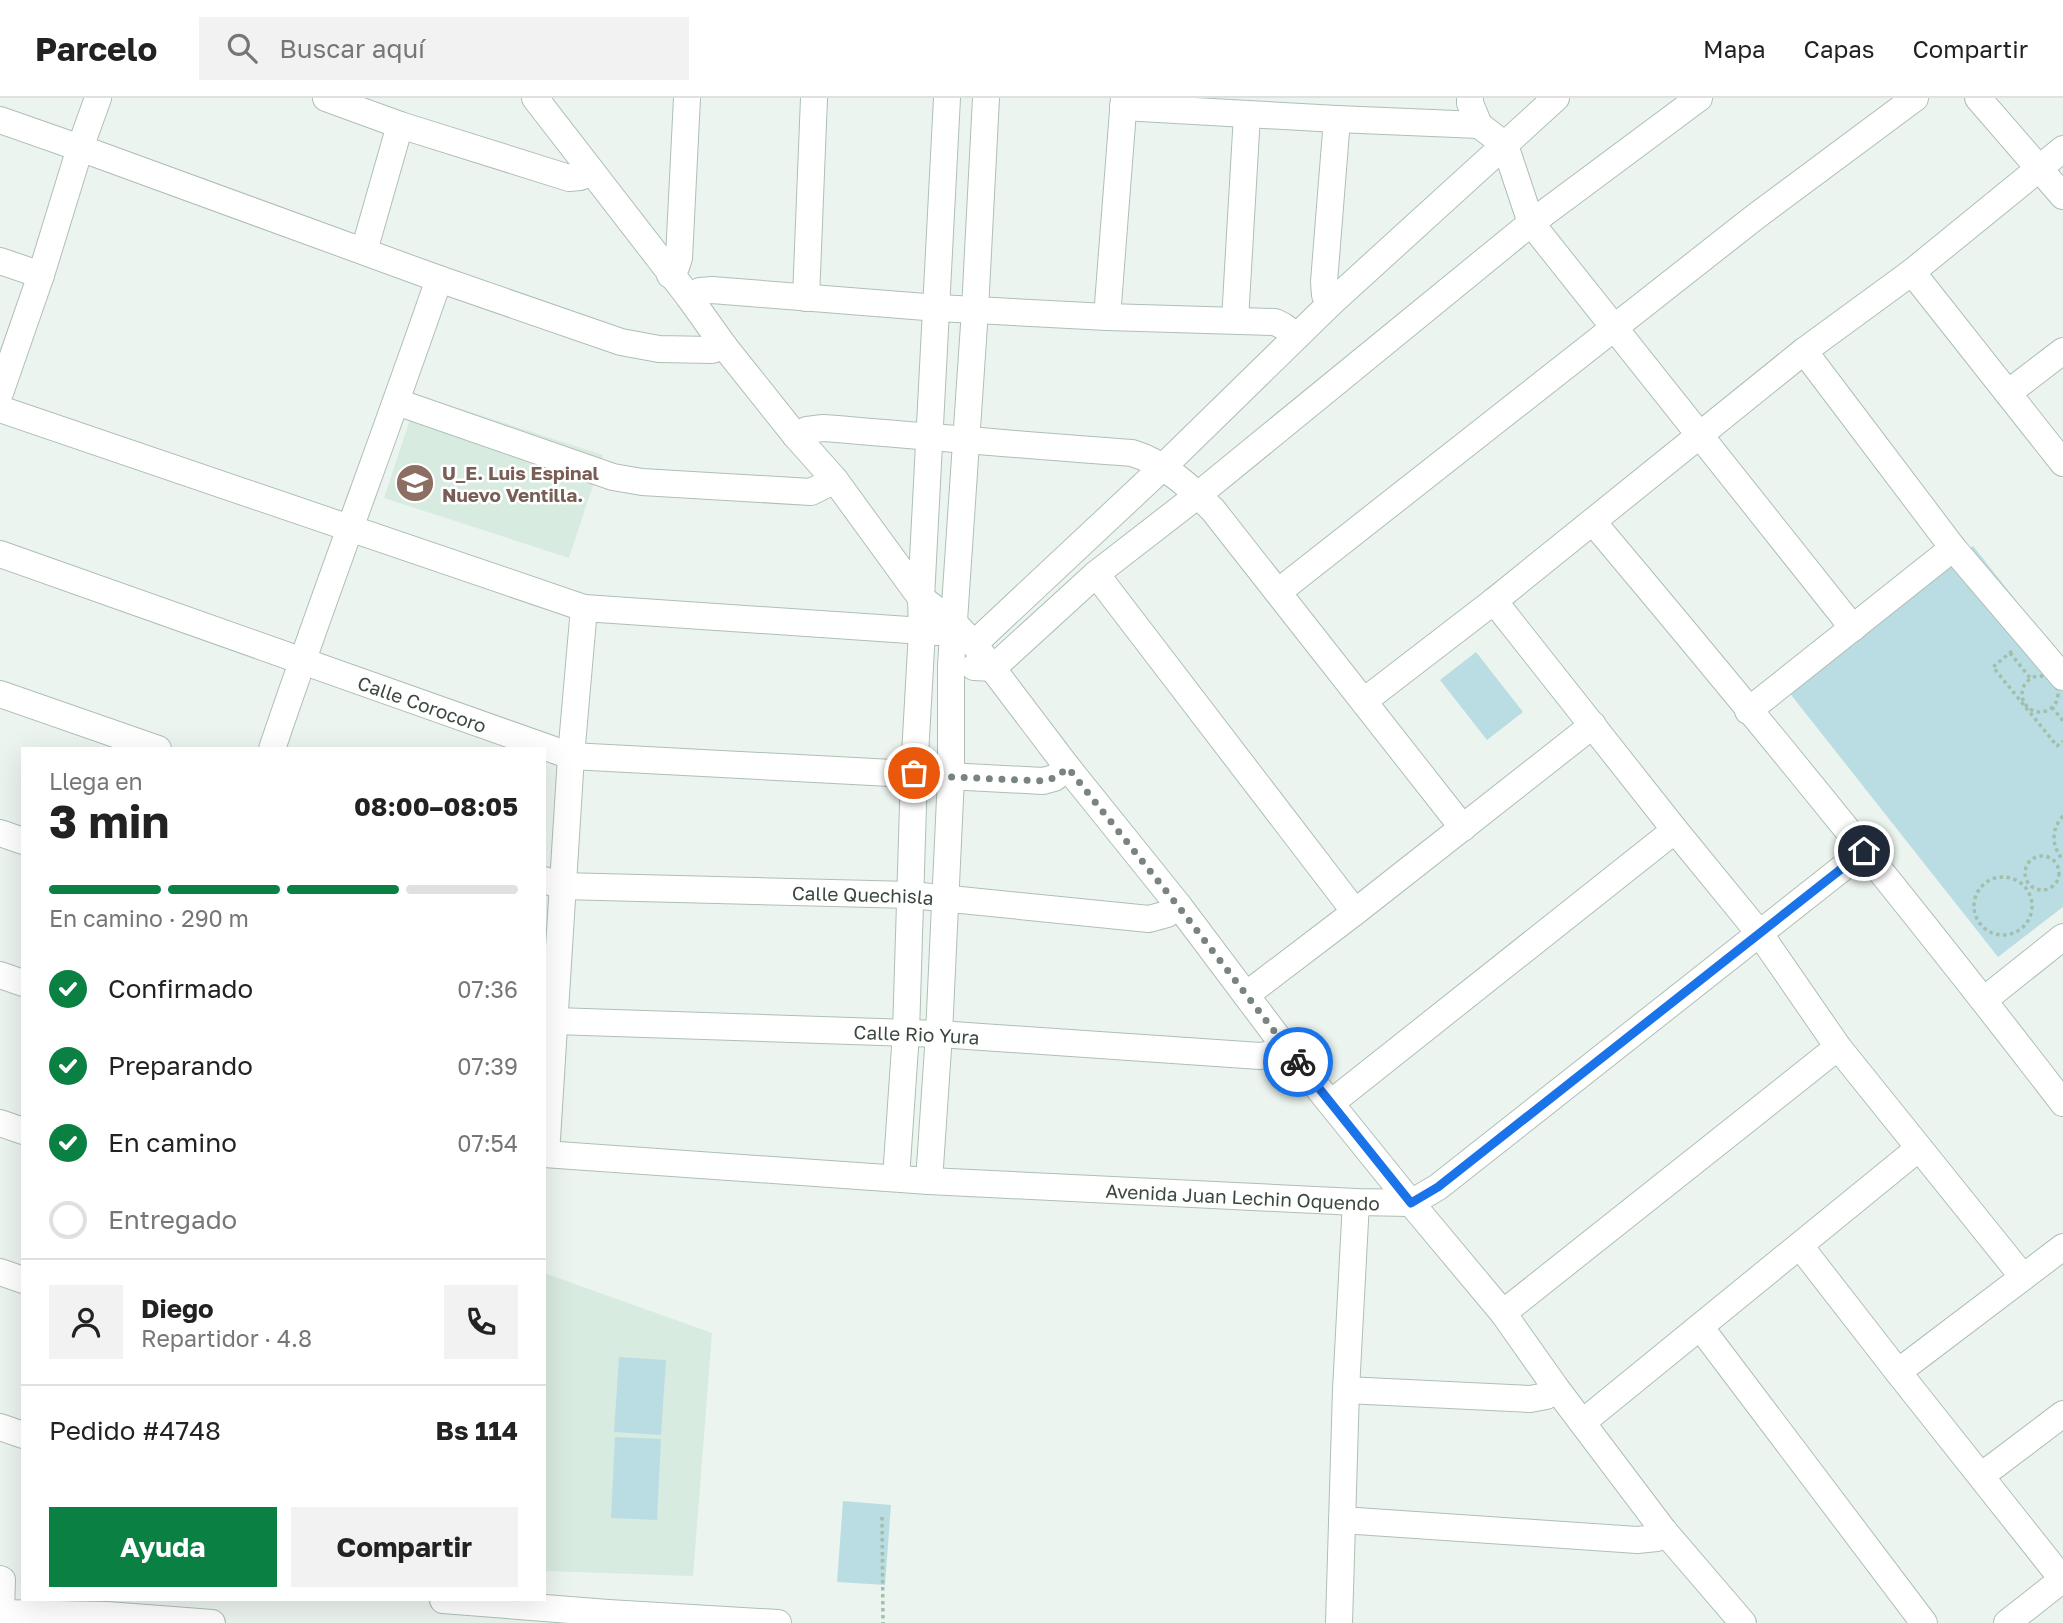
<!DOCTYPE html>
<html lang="es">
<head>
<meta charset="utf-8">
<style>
  :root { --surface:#fff; --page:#f2f2f2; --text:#222; --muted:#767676; --line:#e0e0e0; --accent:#0b8043 }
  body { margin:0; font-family:"Golos Text",sans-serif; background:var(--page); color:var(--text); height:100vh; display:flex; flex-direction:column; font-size:26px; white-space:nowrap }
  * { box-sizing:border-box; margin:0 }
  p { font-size:23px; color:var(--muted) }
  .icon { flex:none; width:38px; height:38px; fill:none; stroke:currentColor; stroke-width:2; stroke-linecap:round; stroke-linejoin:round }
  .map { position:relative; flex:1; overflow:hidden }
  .drawer { position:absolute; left:21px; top:649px; width:525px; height:854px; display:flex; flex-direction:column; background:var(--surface); border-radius:0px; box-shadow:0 7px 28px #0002 }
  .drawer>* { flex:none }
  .pin { position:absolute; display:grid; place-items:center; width:60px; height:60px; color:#fff; margin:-30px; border:4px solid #fff; border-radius:50%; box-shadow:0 2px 7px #0007 }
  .courier { position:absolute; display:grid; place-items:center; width:70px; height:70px; margin:-35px; border:5px solid #1a73e8; border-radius:50%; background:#fff; color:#222; box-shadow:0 2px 9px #0007 }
  .summary em { font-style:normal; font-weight:700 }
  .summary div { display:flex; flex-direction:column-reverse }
  .summary { display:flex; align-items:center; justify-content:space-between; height:119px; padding:0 28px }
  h1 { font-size:46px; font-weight:700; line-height:52px }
  .bar { display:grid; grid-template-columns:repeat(4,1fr); gap:10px 7px; align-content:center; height:84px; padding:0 28px }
  .bar i { height:9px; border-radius:5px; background:var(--line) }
  .bar .current { background:var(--accent) }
  .bar p { grid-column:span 4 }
  .line { display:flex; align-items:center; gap:18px; padding:0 28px; border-top:2px solid var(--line) }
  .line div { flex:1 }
  .round { display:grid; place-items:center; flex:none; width:74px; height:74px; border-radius:0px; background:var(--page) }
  ol { padding:0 28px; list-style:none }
  li { display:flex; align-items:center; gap:21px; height:77px }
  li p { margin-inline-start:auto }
  li .icon { padding:7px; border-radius:50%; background:var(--accent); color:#fff; stroke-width:4 }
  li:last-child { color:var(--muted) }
  li i { width:38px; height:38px; border:4px solid var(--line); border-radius:50% }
  .cta { display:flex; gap:14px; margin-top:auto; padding:14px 28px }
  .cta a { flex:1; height:80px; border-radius:0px; background:var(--accent); color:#fff; font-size:28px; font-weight:700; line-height:80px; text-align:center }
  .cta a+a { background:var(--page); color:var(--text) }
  header { display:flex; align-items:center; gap:42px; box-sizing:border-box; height:98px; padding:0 35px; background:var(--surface); border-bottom:2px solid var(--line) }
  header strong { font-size:33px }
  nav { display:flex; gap:38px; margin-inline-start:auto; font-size:24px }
  .search { width:490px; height:63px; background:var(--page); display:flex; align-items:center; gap:18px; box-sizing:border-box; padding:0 24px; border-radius:0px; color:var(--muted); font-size:26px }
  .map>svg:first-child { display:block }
</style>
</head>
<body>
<header>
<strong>Parcelo</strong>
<div class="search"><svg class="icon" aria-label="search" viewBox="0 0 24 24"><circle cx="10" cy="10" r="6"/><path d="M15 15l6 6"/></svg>Buscar aquí</div>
<nav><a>Mapa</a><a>Capas</a><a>Compartir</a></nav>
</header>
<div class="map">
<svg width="2063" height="1525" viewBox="0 0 2063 1525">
  <rect width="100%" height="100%" fill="#ecf4ef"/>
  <g fill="#d8ebe0">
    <path d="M418,297L603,357L569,460L384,400Z"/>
    <path d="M544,1175L712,1235L693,1478L544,1473Z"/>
  </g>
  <g fill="#badde3">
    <path d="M1973,448L2063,562V809L1998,859L1788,593Z"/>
    <path d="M1476,554L1523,614L1487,642L1440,582Z"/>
    <path d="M619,1259L666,1262L661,1337L614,1334Z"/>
    <path d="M615,1339L661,1341L657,1422L611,1420Z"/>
    <path d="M843,1403L891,1407L885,1487L837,1484Z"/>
  </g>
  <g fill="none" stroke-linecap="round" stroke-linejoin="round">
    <g stroke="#afbfb4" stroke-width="28">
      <g id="minor">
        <path d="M326,0L400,27L569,80L580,79L592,74"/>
        <path d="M535,0L689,199L724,248L795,337L835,382L921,500L954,525L974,546L1068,670L1179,808L1285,949L1411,1105L1503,1215L1556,1290L1664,1433L1743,1525"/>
        <path d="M1470,0V5L1479,27L1505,47L1531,125L1853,530"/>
        <path d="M1978,0L2063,98"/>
        <path d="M1123,9L1337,21L1479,27"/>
        <path d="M0,22L80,50L439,181L621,244L659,251L712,252L724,248"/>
        <path d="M364,153L400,27"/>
        <path d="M0,163L41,177"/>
        <path d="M1912,174L2063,365"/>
        <path d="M670,177L676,169L679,160L687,0"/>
        <path d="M689,199L700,193L712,192L938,210L1107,219L1275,224L1283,228L1297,238"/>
        <path d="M806,200L814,0"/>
        <path d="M1331,205L1325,197L1324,184L1337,21"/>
        <path d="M1107,219L1124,0"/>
        <path d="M1235,222L1247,17"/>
        <path d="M1804,253L1953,450L2063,579"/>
        <path d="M0,295L41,177L80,50L98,0"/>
        <path d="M2008,295L2063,253"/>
        <path d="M397,304L613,379L642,384L811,394L835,382"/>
        <path d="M0,311L584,510L938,534"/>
        <path d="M795,337L807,332L823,330C926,338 1029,348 1132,355C1163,364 1190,389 1213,412L1463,730"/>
        <path d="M1593,424C1753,614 1911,807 2063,1005"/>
        <path id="s1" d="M0,456L571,658L1043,683L1054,680L1068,670"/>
        <path d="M1096,476L1355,814"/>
        <path d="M1278,494L1755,119L1915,0"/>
        <path d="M1494,503L1675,732L1760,836L1838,949L2023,1179"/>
        <path d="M974,546L1163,369L1331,205L1556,0"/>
        <path d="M974,569L993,570L1096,476L1198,397L1531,125L1699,0"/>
        <path d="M0,596L158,651"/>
        <path d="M1364,603L1494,503L1804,253L1912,174L2063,51"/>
        <path d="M1748,613L1953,450"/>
        <path d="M272,651C325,494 385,338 439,181"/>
        <path d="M0,735L23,743"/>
        <path id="s2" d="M544,782L562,788L911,797L1149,821L1167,816L1179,808"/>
        <path d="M0,877L23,885"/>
        <path d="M1246,897L1355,814L1593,627"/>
        <path d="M1984,902L2063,839"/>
        <path id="s3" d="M544,921L555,923L939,936L1260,958L1277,955L1285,949"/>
        <path d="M1331,1005L1675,732"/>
        <path d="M0,1025L23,1033"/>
        <path id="s4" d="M544,1056L929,1083L1356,1104L1411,1105L1438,1089L1864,753"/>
        <path d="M546,1056L571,658L584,510"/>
        <path d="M896,1080L906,935L914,675L922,533L921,500L947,0"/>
        <path d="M929,1083L939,936L951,679V567L975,212L986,0"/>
        <path d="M1800,1148L1898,1274L2063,1482"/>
        <path d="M0,1174L23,1182"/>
        <path d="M1503,1215L1838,949"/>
        <path d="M1701,1230L1924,1525"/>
        <path d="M1898,1274L2063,1149"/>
        <path d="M1346,1292L1530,1301L1546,1298L1556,1290"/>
        <path d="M1583,1324L1919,1050"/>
        <path d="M0,1329L23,1337"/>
        <path d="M1981,1378L2063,1316"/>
        <path d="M1342,1422L1637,1442L1657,1440L1664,1433"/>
        <path d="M0,1481L2,1482L1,1515"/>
        <path d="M443,1502L608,1515L778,1525"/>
        <path d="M0,1515L107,1517L212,1525"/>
        <path d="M1339,1525L1346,1292L1356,1104"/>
        <path d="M2007,1525L2063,1481"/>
      </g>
    </g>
    <g stroke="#a2bfac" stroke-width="3.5" stroke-dasharray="3.5 3.5" stroke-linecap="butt">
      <path d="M2012,553L1993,569L2057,648L2063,643"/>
      <path d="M2010,555L2031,581"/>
      <circle cx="2040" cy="596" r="18"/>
      <path d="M2052,609L2063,623"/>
      <path d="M2063,718C2051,731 2051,748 2063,762"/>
      <circle cx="2042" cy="775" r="17"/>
      <circle cx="2003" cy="808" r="29"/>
      <path d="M882,1419L883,1525"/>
    </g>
    <use href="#minor" stroke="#fff" stroke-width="26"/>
  </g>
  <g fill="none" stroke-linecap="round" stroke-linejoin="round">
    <path stroke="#78847c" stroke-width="7" stroke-dasharray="0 12.6" d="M914,675L951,679L1043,683L1054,680L1068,670L1178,808L1298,964"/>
    <path stroke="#1a73e8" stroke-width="9" d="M1298,964L1411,1105L1438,1089L1864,753"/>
  </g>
  <defs>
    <g id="school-disc" transform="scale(2.0125)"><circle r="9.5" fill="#8d6e63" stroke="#fff"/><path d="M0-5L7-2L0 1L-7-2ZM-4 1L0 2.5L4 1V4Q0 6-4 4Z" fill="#fff"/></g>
  </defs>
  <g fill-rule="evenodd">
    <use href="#school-disc" x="415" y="385"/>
  </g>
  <g text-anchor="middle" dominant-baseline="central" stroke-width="5" stroke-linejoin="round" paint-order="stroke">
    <g font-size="19" font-weight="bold" fill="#785e54" stroke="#fff" text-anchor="start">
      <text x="442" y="374">U_E. Luis Espinal<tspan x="442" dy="22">Nuevo Ventilla.</tspan></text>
    </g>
    <g font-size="19" fill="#3a483e" stroke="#fff">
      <text stroke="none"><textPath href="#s1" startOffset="448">Calle Corocoro</textPath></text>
      <text stroke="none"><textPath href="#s2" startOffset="320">Calle Quechisla</textPath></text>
      <text stroke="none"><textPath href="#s3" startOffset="373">Calle Rio Yura</textPath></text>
      <text stroke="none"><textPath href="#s4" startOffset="700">Avenida Juan Lechin Oquendo</textPath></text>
    </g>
  </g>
</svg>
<div class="pin" style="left:914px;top:675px;background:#ea580c"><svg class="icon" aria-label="bag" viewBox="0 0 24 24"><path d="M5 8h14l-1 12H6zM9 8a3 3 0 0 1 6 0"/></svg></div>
<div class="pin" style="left:1864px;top:753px;background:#1f2937"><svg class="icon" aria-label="home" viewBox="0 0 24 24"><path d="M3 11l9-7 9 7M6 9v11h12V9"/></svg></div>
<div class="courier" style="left:1298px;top:964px"><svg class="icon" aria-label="bike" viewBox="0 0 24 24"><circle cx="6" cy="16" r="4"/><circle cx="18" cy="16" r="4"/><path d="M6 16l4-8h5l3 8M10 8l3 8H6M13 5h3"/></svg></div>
<section class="drawer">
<div class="summary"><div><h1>3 min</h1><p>Llega en</p></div><em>08:00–08:05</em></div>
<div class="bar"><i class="current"></i><i class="current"></i><i class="current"></i><i></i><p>En camino · 290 m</p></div>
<ol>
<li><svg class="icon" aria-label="check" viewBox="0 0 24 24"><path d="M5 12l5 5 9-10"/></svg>Confirmado<p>07:36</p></li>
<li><svg class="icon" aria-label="check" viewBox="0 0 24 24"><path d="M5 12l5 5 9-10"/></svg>Preparando<p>07:39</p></li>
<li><svg class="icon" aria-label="check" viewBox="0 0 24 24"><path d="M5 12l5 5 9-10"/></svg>En camino<p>07:54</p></li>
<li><i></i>Entregado</li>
</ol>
<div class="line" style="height:126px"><a class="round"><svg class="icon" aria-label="person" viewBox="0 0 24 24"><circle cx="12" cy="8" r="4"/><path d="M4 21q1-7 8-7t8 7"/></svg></a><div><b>Diego</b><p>Repartidor · 4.8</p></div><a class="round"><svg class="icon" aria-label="phone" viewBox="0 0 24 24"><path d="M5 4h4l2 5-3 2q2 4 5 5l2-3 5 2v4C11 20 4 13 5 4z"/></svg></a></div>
<div class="line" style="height:91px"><div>Pedido #4748</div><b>Bs 114</b></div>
<div class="cta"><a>Ayuda</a><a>Compartir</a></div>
</section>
</div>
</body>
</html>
